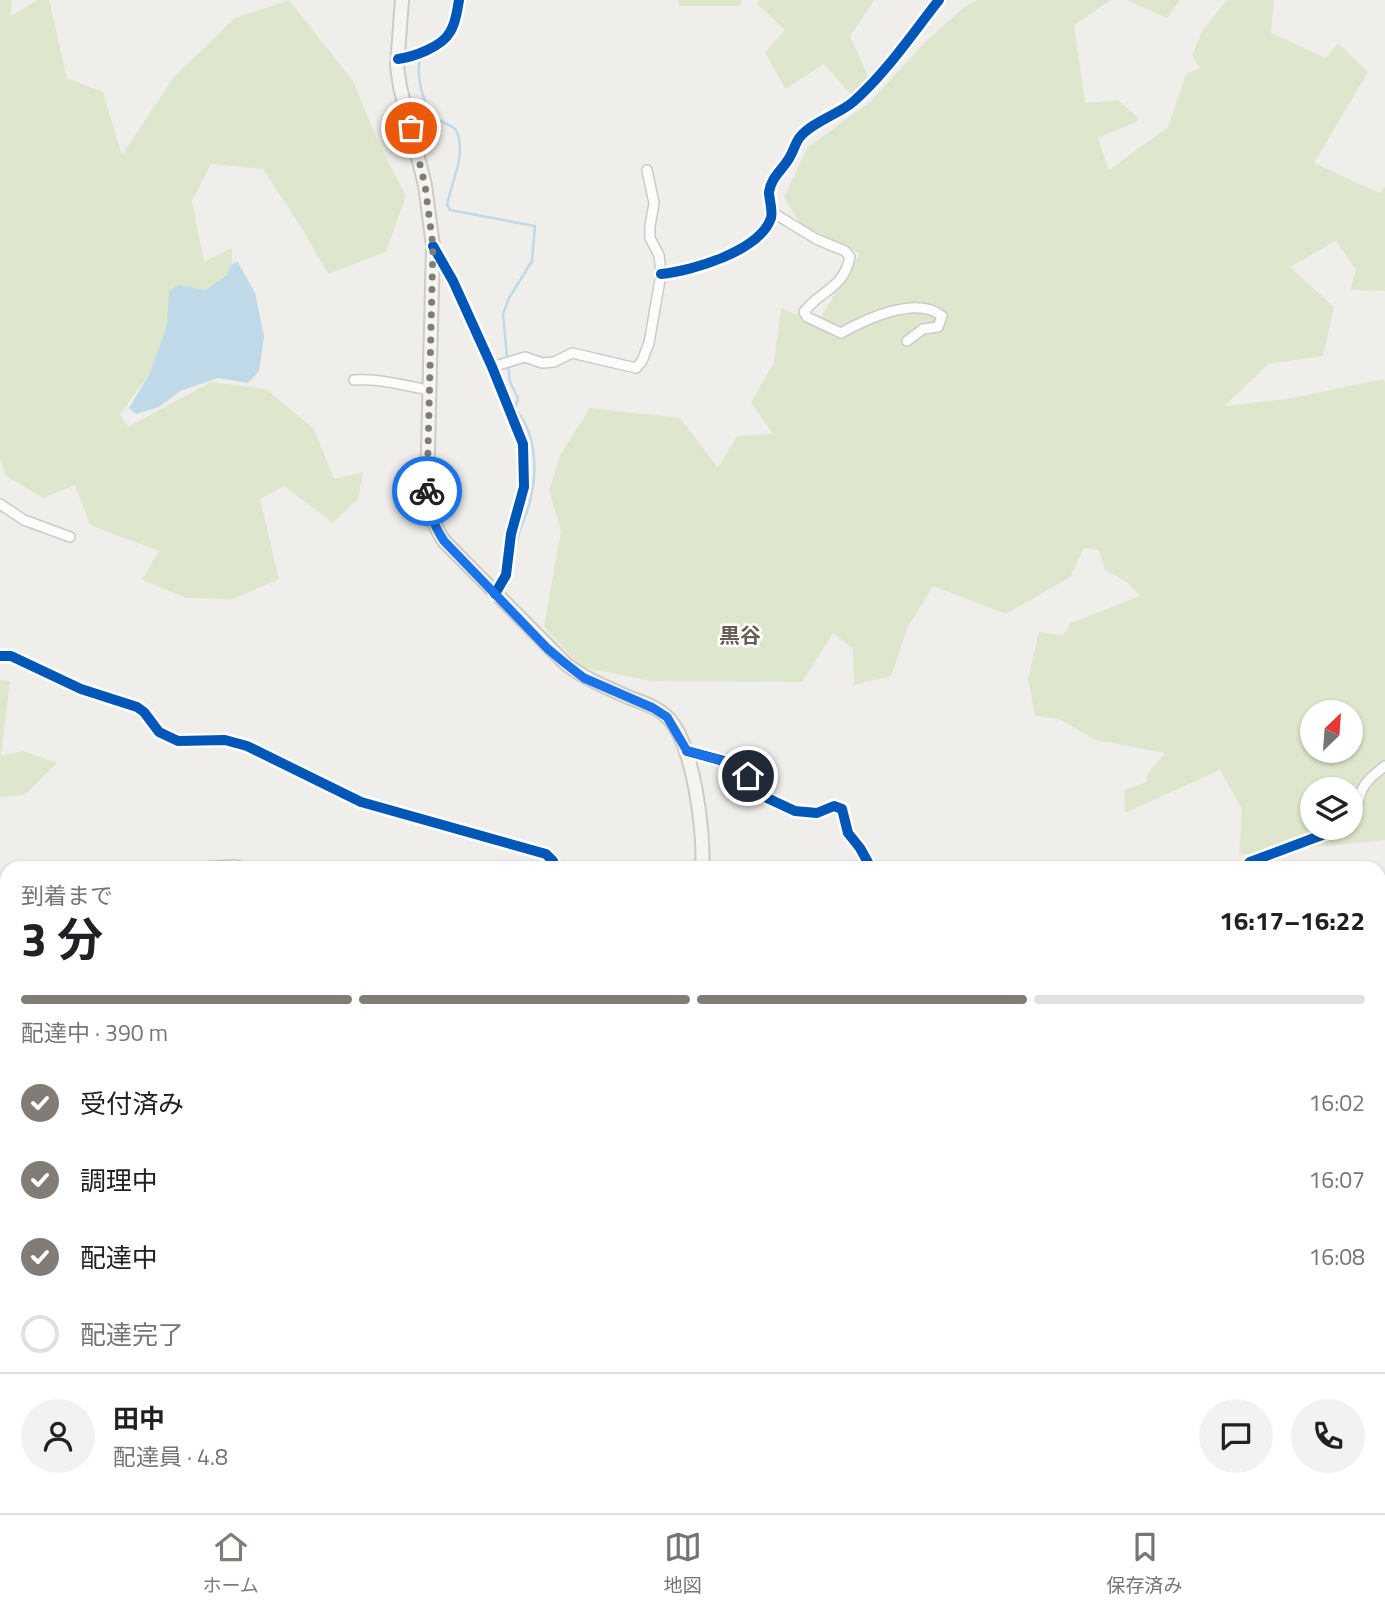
<!DOCTYPE html>
<html lang="ja">
<head>
<meta charset="utf-8">
<style>
  :root { --surface:#fff; --page:#f2f2f2; --text:#202124; --muted:#757577; --line:#e0e0e0; --accent:#817c76 }
  body { margin:0; font-family:"Titillium Web","Noto Sans JP",sans-serif; background:var(--page); color:var(--text); height:100vh; display:flex; flex-direction:column; font-size:26px; white-space:nowrap }
  * { box-sizing:border-box; margin:0 }
  p { font-size:23px; color:var(--muted) }
  .icon { flex:none; width:38px; height:38px; fill:none; stroke:currentColor; stroke-width:2; stroke-linecap:round; stroke-linejoin:round }
  .map { position:relative; flex:1; overflow:hidden }
  .side { position:absolute; left:0px; top:861px; width:1386px; height:653px; display:flex; flex-direction:column; background:var(--surface); border-radius:21px 21px 0 0; box-shadow:0 2px 5px #0004 }
  .side>* { flex:none }
  .needle { width:46px; rotate:25deg }
  .fabs { position:absolute; left:1300px; top:700px; display:grid; gap:14px }
  .fabs a { display:grid; place-items:center; width:63px; height:63px; border-radius:50%; background:var(--surface); box-shadow:0 2px 5px #0004; font-size:35px }
  .pin { position:absolute; display:grid; place-items:center; width:60px; height:60px; color:#fff; margin:-30px; border:4px solid #fff; border-radius:50%; box-shadow:0 2px 7px #0007 }
  .courier { position:absolute; display:grid; place-items:center; width:70px; height:70px; margin:-35px; border:5px solid #1a73e8; border-radius:50%; background:#fff; color:#222; box-shadow:0 2px 9px #0007 }
  .overview em { font-style:normal; font-weight:700 }
  .overview div { display:flex; flex-direction:column-reverse }
  .overview { display:flex; align-items:center; justify-content:space-between; height:119px; padding:0 21px }
  h1 { font-size:46px; font-weight:700; line-height:52px }
  .bar { display:grid; grid-template-columns:repeat(4,1fr); gap:10px 7px; align-content:center; height:84px; padding:0 21px }
  .bar i { height:9px; border-radius:5px; background:var(--line) }
  .bar .selected { background:var(--accent) }
  .bar p { grid-column:span 4 }
  .line { display:flex; align-items:center; gap:18px; padding:0 21px; border-top:2px solid var(--line) }
  .line div { flex:1 }
  .round { display:grid; place-items:center; flex:none; width:74px; height:74px; border-radius:37px; background:var(--page) }
  ol { padding:0 21px; list-style:none }
  li { display:flex; align-items:center; gap:21px; height:77px }
  li p { margin-inline-start:auto }
  li .icon { padding:7px; border-radius:50%; background:var(--accent); color:#fff; stroke-width:4 }
  li:last-child { color:var(--muted) }
  li i { width:38px; height:38px; border:4px solid var(--line); border-radius:50% }
  .tab-bar { display:flex; justify-content:space-around; align-items:center; height:98px; border-top:2px solid var(--line); background:var(--surface); font-size:19px; color:var(--muted) }
  .tab-bar a { display:grid; justify-items:center; gap:4px }
  .tab-bar .selected { color:var(--accent) }
  .map>svg:first-child { display:block }
</style>
</head>
<body>
<div class="map">
<svg width="1385" height="1513" viewBox="0 0 1385 1513">
  <rect width="100%" height="100%" fill="#f0eeea"/>
  <g fill="#dee7cd" fill-rule="evenodd">
    <path d="M0,0H12L11,16L38,0H49L67,78L103,92L122,155L173,78L235,18L289,0L353,81L379,144L406,196L386,252L328,274L300,225L263,169L211,164L192,201L204,262L232,248V276L167,337L150,373L120,414L128,427L211,382L266,389L314,429L334,479L363,472L358,499L333,523L284,486L260,499L279,579L233,599L186,598L142,580L159,551L90,525L75,485L43,498L6,476L0,459Z"/>
    <path d="M679,0H742L739,6H679Z"/>
    <path d="M758,0H874L850,36L869,78L852,96L824,64L785,89L765,52L785,30L758,5Z"/>
    <path d="M977,0H1111L1074,25L1085,103L1118,100L1140,120L1098,138L1109,170L1168,127L1186,74L1200,68L1192,56L1202,31L1227,0H1274L1271,33L1326,58L1338,43L1368,72L1314,163L1379,193L1385,187V291L1350,290L1356,270L1336,241L1290,267L1334,307L1323,356L1269,364L1224,406L1288,399L1383,379L1385,382V840L1239,855L1242,809L1220,770L1125,813L1124,790L1147,782V774L1165,753L1096,740L1059,719L1035,716L1028,678L1039,632L1063,635L1071,623L1140,596L1127,582L1105,570L1099,550L1084,548L1070,577L1006,614L933,586L908,627L891,676L854,685L853,649L833,633L802,682L651,681L582,667L544,627L561,531L549,491L560,455L590,408L680,418L718,468L737,436L773,434L751,402L774,363L781,308L817,323L860,254L800,224L784,197L808,147L870,102L925,42L963,8ZM1312,712H1351V751H1312ZM1312,789H1351V828H1312Z"/>
    <path d="M1126,0H1180L1167,18Z"/>
    <path d="M0,680L10,681L1,756L23,751L57,763L24,795L0,797Z"/>
    <path d="M0,988L7,1000V1283L0,1280Z"/>
    <path d="M1379,1304L1385,1305V1513H1131L1134,1507H1379Z"/>
    <path d="M983,1507H1088L1070,1513H987Z"/>
  </g>
  <path fill="#bfd9e9" d="M238,262L255,293L264,336L259,371L248,383L218,378L180,391L159,407L136,414L129,408L150,373L167,325L169,291L179,285L206,290L227,275L232,264Z"/>
  <g fill="none" stroke-linecap="round" stroke-linejoin="round">
    <g stroke="#bfd9e9" stroke-width="2.5">
      <path d="M429,44C448,30 449,23 453,0"/>
      <path d="M420,57C416,76 422,104 436,118C442,123 450,124 456,130C467,154 452,180 447,205L450,210L535,226L532,261L509,298L503,314L507,358"/>
      <path d="M508,365L510,382L518,398L515,409C535,430 538,469 531,497C529,509 523,521 519,533C515,547 513,561 510,576"/>
      <path d="M0,1503L10,1513"/>
    </g>
    <g stroke="#cccac7" stroke-width="12">
      <g id="street">
        <path d="M398,59C413,57 442,47 450,32C456,23 457,11 459,0"/>
        <path d="M772,212L816,239L845,251L850,257C843,290 820,290 804,312L807,317L841,333C866,319 916,295 942,316L938,327L923,329L907,341"/>
        <path d="M433,246L453,281L492,367L523,444L524,487L511,534L506,575L495,594"/>
        <path d="M661,274C692,271 760,251 771,218C773,209 769,200 769,192C771,178 781,171 788,160C793,153 795,143 800,137C812,122 839,114 853,102C886,73 912,34 939,0"/>
        <path d="M492,367L525,357L542,363L554,362L572,353L636,368L642,361L649,343L661,274L659,255L650,238V226L654,203L647,170"/>
        <path d="M354,380C379,378 405,386 429,390"/>
        <path d="M0,504L24,520L70,537"/>
        <path d="M0,656H11L81,689L137,707L144,712L159,732L178,741L225,740L247,746L361,802L546,854L553,861L555,868"/>
        <path d="M687,751L724,761L737,767L759,786L767,798L795,811L817,813L834,806L842,809L848,833L860,848L871,868"/>
        <path d="M1351,820C1359,812 1357,802 1361,792C1366,780 1375,774 1385,766"/>
        <path d="M186,868L235,865L248,868"/>
        <path d="M1245,868L1250,862L1341,828"/>
        <path d="M0,944L7,942"/>
        <path d="M1379,1221L1385,1222"/>
        <path d="M0,1492L7,1499"/>
        <path d="M15,1507L21,1513"/>
        <path d="M839,1507L863,1513"/>
        <path d="M125,1513L130,1507"/>
        <path d="M819,1513L821,1507"/>
        <path d="M1241,1513L1242,1510"/>
      </g>
    </g>
    <g stroke="#cecbc2" stroke-width="16">
      <g id="secondary">
        <path d="M402,0L397,66L400,87L425,185L433,246L427,490C428,510 433,524 444,541L566,664C585,679 606,687 628,697C641,702 657,707 667,717C693,741 705,833 702,868"/>
        <path d="M0,1285L7,1287"/>
        <path d="M499,1513L502,1507"/>
      </g>
    </g>
    <use href="#street" stroke="#fdfcfc" stroke-width="9"/>
    <use href="#secondary" stroke="#f6f4ef" stroke-width="12"/>
    <g stroke="#fff" stroke-width="15">
      <g id="cycleway">
        <path d="M398,59C413,57 442,47 450,32C456,23 457,11 459,0"/>
        <path d="M433,246L453,281L492,367L523,444L524,487L511,534L506,575L495,594"/>
        <path d="M661,274C692,271 760,251 771,218C773,209 769,200 769,192C771,178 781,171 788,160C793,153 795,143 800,137C812,122 839,114 853,102C886,73 912,34 939,0"/>
        <path d="M0,656H11L81,689L137,707L144,712L159,732L178,741L225,740L247,746L361,802L546,854L553,861L555,868"/>
        <path d="M687,751L724,761L737,767L759,786L767,798L795,811L817,813L834,806L842,809L848,833L860,848L871,868"/>
        <path d="M1245,868L1250,862L1341,828"/>
      </g>
    </g>
    <use href="#cycleway" stroke="#0057b8" stroke-width="10"/>
  </g>
  <g fill="none" stroke-linecap="round" stroke-linejoin="round">
    <path stroke="#817c76" stroke-width="7" stroke-dasharray="0 12.6" d="M411,128L425,185L433,246L427,491"/>
    <path stroke="#1a73e8" stroke-width="9" d="M427,491C428,510 433,524 444,541L548,649L566,664L584,678L653,708L667,717L687,751C709,757 730,761 748,776"/>
  </g>
  <g text-anchor="middle" dominant-baseline="central" stroke-width="5" stroke-linejoin="round" paint-order="stroke">
    <g font-size="21" font-weight="bold" fill="#675d50" stroke="#fff">
      <text x="740" y="635">黒谷</text>
    </g>
  </g>
</svg>
<div class="fabs">
<a><svg class="needle" viewBox="-14 -14 28 28"><path d="M0-13l5 13h-10z" fill="#e53935"/><path d="M0 13l5-13h-10z" fill="#757577"/></svg></a>
<a><svg class="icon" aria-label="layers" viewBox="0 0 24 24"><path d="M12 4l9 5-9 5-9-5zM3 14l9 5 9-5"/></svg></a>
</div>
<div class="pin" style="left:411px;top:128px;background:#ea580c"><svg class="icon" aria-label="bag" viewBox="0 0 24 24"><path d="M5 8h14l-1 12H6zM9 8a3 3 0 0 1 6 0"/></svg></div>
<div class="pin" style="left:748px;top:776px;background:#1f2937"><svg class="icon" aria-label="home" viewBox="0 0 24 24"><path d="M3 11l9-7 9 7M6 9v11h12V9"/></svg></div>
<div class="courier" style="left:427px;top:491px"><svg class="icon" aria-label="bike" viewBox="0 0 24 24"><circle cx="6" cy="16" r="4"/><circle cx="18" cy="16" r="4"/><path d="M6 16l4-8h5l3 8M10 8l3 8H6M13 5h3"/></svg></div>
<section class="side">
<div class="overview"><div><h1>3 分</h1><p>到着まで</p></div><em>16:17–16:22</em></div>
<div class="bar"><i class="selected"></i><i class="selected"></i><i class="selected"></i><i></i><p>配達中 · 390 m</p></div>
<ol>
<li><svg class="icon" aria-label="check" viewBox="0 0 24 24"><path d="M5 12l5 5 9-10"/></svg>受付済み<p>16:02</p></li>
<li><svg class="icon" aria-label="check" viewBox="0 0 24 24"><path d="M5 12l5 5 9-10"/></svg>調理中<p>16:07</p></li>
<li><svg class="icon" aria-label="check" viewBox="0 0 24 24"><path d="M5 12l5 5 9-10"/></svg>配達中<p>16:08</p></li>
<li><i></i>配達完了</li>
</ol>
<div class="line" style="height:126px"><a class="round"><svg class="icon" aria-label="person" viewBox="0 0 24 24"><circle cx="12" cy="8" r="4"/><path d="M4 21q1-7 8-7t8 7"/></svg></a><div><b>田中</b><p>配達員 · 4.8</p></div><a class="round"><svg class="icon" aria-label="chat" viewBox="0 0 24 24"><path d="M4 5h16v11H9l-5 4z"/></svg></a><a class="round"><svg class="icon" aria-label="phone" viewBox="0 0 24 24"><path d="M5 4h4l2 5-3 2q2 4 5 5l2-3 5 2v4C11 20 4 13 5 4z"/></svg></a></div>
</section>
</div>
<nav class="tab-bar">
<a class="selected"><svg class="icon" aria-label="home" viewBox="0 0 24 24"><path d="M3 11l9-7 9 7M6 9v11h12V9"/></svg>ホーム</a>
<a><svg class="icon" aria-label="map" viewBox="0 0 24 24"><path d="M3 6l6-2 6 2 6-2v14l-6 2-6-2-6 2zM9 4v14M15 6v14"/></svg>地図</a>
<a><svg class="icon" aria-label="saved" viewBox="0 0 24 24"><path d="M7 4h10v16l-5-4-5 4z"/></svg>保存済み</a>
</nav>
</body>
</html>
